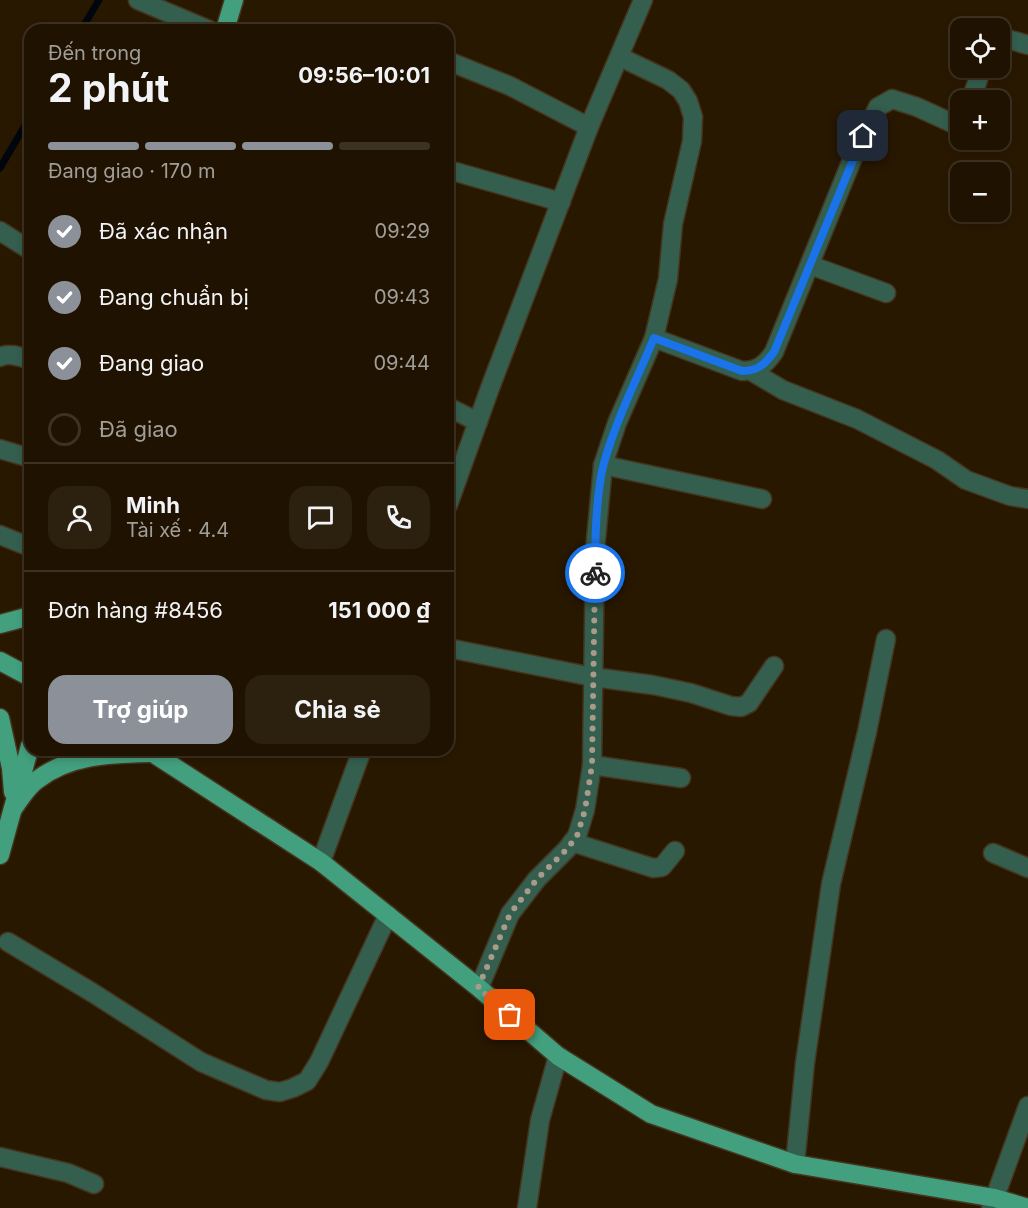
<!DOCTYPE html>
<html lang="vi">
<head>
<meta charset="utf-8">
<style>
  :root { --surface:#1f1200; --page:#2c200f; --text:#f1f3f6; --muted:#a19e99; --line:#3c3222; --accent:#8c9099 }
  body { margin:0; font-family:Inter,sans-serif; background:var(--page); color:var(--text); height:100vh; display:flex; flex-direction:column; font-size:22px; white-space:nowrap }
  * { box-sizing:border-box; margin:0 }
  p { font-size:20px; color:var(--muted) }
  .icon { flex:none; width:33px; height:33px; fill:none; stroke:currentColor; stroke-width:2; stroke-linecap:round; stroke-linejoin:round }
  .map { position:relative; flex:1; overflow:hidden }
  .panel { position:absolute; left:24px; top:24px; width:430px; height:732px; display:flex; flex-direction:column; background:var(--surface); border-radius:18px; box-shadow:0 3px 9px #0003,0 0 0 2px var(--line) }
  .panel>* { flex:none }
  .fabs { position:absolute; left:950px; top:18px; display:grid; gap:12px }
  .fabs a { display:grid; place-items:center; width:60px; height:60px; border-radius:12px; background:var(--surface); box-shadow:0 3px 9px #0003,0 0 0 2px var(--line); font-size:30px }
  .pin { position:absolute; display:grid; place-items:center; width:51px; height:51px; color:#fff; margin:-26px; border-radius:12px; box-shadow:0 3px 9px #0006 }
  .courier { position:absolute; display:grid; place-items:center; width:60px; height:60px; margin:-30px; border:4px solid #1a73e8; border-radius:50%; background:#fff; color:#222; box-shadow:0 2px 8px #0007 }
  .overview em { font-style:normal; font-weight:700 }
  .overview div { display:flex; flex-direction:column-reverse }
  .overview { display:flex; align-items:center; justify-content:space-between; height:102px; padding:0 24px }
  h1 { font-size:39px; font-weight:700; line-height:45px }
  .bar { display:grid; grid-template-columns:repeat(4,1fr); gap:9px 6px; align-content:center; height:72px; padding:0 24px }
  .bar i { height:8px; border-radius:4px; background:var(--line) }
  .bar .active { background:var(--accent) }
  .bar p { grid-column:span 4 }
  .line { display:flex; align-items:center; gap:15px; padding:0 24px; border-top:2px solid var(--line) }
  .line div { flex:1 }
  .round { display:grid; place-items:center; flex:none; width:63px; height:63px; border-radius:18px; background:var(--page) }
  ol { padding:0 24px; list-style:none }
  li { display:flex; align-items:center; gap:18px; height:66px }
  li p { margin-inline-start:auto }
  li .icon { padding:6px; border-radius:50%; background:var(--accent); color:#fff; stroke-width:4 }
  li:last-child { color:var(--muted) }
  li i { width:33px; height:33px; border:3px solid var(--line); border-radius:50% }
  .action { display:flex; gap:12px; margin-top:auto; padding:12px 24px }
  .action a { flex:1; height:69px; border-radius:18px; background:var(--accent); color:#fff; font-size:24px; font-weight:700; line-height:69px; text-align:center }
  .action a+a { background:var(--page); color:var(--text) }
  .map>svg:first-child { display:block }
</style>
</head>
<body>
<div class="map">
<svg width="1028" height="1208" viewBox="0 0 1028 1208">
  <rect width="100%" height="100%" fill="#291800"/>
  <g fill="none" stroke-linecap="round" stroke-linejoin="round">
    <g stroke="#00060d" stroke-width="7">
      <path d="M81,30L99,0"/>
      <path d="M0,168L30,117"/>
    </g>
    <g stroke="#45341e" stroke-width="21">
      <g id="minor">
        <path d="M138,0L209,30"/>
        <path d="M999,40L1004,38L1028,45"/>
        <path d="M448,61L510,86L589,127"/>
        <path d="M971,100L982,68"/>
        <path d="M456,172L561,202"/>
        <path d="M0,231L30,250"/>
        <path d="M810,265L886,293"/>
        <path d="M654,338L742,371C758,371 766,364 774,352L856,150L878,107L892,99L917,107L952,123L960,121"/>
        <path d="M0,357C9,352 21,357 30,360"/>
        <path d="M751,371L783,390L857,419L937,460L966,480L1010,496L1028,499"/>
        <path d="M448,407L478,422"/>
        <path d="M0,449L30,458"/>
        <path d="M603,465L762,499"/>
        <path d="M448,505L490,388L589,127L643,0"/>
        <path d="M0,535L30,547"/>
        <path d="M448,648L593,677L653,685L691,693L731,706L741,707L749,703L774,666"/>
        <path d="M592,765L681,778"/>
        <path d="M572,842L653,868L662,867L675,851"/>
        <path d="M993,853L1028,868"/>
        <path d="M321,862L362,750"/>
        <path d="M8,942L93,993L201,1062L266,1090L280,1092L293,1088L307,1081L319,1062L388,915"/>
        <path d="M479,988L510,914L537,879L567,849L577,836L585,810L592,765L595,550L603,465L617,423L654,338L668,279L673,224L692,141L693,117L688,101L681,90L668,80L620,57"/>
        <path d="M0,1157L68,1173L94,1184"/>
        <path d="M795,1164L805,1063L831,884L867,732L886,639"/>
        <path d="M527,1208L540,1120L558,1056"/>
        <path d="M991,1208L1028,1106"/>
      </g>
    </g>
    <g stroke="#45341e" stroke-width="21">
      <g id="major">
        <path d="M225,30L234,0"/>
        <path d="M0,624L30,616"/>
        <path d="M0,661L30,677"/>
        <path d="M0,718L11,768L13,792"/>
        <path d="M148,750L321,862L479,988L558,1056L651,1114L795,1164L995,1198L1028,1208"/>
        <path d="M13,809C20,799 28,786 37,780C71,754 112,754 153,753"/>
        <path d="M0,855L30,746"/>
      </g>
    </g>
    <use href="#minor" stroke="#345e4e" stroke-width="18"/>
    <use href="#major" stroke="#42a07e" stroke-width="18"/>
  </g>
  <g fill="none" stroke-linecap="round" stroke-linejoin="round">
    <path stroke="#a99b89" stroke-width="6" stroke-dasharray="0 10.8" d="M510,1015L478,988L510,914L537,879L567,849L577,836L585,810L592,765L595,573"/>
    <path stroke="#1a73e8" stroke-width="8" d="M595,573C595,542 596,492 604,463C616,420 637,379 654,338L742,371C758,371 765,364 774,352L863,136"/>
  </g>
</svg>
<div class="fabs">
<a><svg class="icon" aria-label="locate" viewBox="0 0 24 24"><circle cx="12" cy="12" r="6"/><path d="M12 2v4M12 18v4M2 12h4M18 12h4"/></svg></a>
<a>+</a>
<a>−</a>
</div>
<div class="pin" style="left:510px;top:1015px;background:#ea580c"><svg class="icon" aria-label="bag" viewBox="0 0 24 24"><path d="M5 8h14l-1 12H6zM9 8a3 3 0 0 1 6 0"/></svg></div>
<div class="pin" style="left:863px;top:136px;background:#1f2937"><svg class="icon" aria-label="home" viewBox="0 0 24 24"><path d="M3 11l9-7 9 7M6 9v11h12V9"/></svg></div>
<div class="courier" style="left:595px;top:573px"><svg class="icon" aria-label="bike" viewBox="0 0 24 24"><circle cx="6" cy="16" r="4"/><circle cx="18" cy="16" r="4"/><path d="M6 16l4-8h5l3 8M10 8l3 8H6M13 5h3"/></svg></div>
<section class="panel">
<div class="overview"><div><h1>2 phút</h1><p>Đến trong</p></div><em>09:56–10:01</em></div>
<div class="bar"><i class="active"></i><i class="active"></i><i class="active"></i><i></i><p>Đang giao · 170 m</p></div>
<ol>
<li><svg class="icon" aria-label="check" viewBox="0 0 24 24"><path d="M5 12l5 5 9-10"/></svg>Đã xác nhận<p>09:29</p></li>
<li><svg class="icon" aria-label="check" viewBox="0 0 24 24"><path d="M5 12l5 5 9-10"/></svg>Đang chuẩn bị<p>09:43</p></li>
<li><svg class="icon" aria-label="check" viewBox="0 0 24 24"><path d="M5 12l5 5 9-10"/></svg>Đang giao<p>09:44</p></li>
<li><i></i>Đã giao</li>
</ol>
<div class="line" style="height:108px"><a class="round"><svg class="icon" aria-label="person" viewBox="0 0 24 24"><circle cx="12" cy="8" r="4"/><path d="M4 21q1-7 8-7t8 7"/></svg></a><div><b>Minh</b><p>Tài xế · 4.4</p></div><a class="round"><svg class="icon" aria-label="chat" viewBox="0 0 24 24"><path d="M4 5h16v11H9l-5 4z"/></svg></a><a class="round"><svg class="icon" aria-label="phone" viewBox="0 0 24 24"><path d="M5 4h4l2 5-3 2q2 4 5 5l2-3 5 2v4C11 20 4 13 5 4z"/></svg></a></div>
<div class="line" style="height:78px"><div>Đơn hàng #8456</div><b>151 000 ₫</b></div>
<div class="action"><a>Trợ giúp</a><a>Chia sẻ</a></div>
</section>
</div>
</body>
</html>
